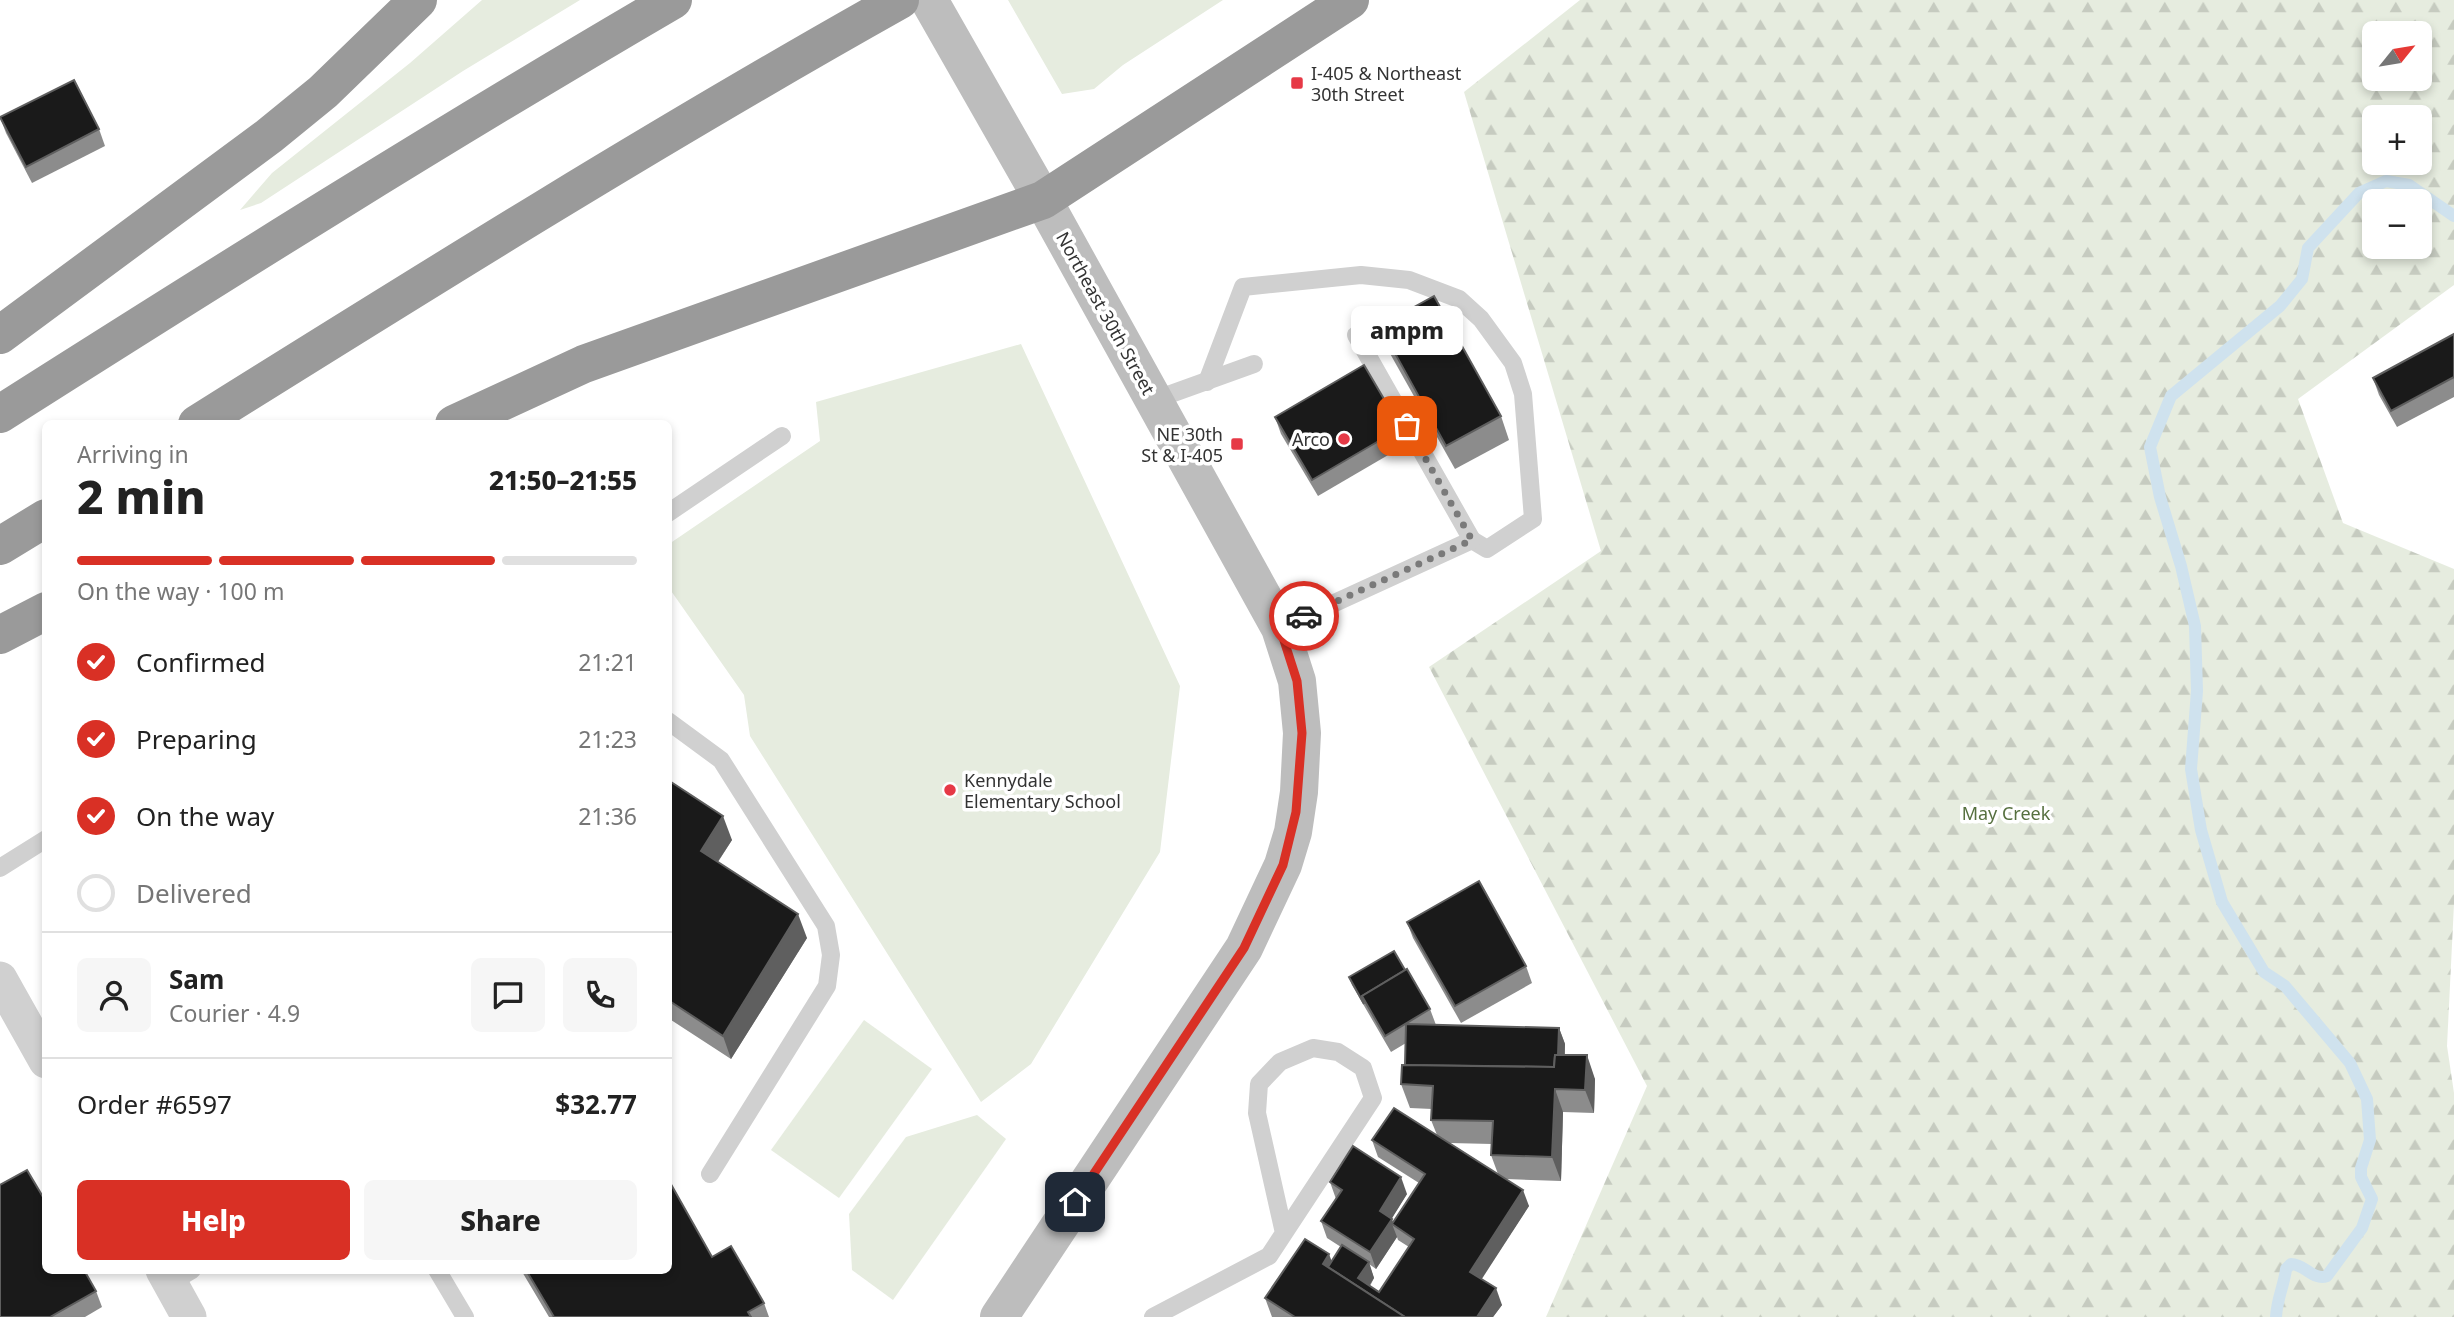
<!DOCTYPE html>
<html lang="en">
<head>
<meta charset="utf-8">
<style>
  :root { --surface:#fff; --page:#f6f6f6; --text:#222; --muted:#767676; --line:#e0e0e0; --accent:#d93025 }
  body { margin:0; font-family:"Noto Sans",sans-serif; background:var(--page); color:var(--text); height:100vh; display:flex; flex-direction:column; font-size:26px; white-space:nowrap }
  * { box-sizing:border-box; margin:0 }
  p { font-size:23px; color:var(--muted) }
  .icon { flex:none; width:38px; height:38px; fill:none; stroke:currentColor; stroke-width:2; stroke-linecap:round; stroke-linejoin:round }
  .map { position:relative; flex:1; overflow:hidden }
  .sheet { position:absolute; left:42px; top:420px; width:630px; height:854px; display:flex; flex-direction:column; background:var(--surface); border-radius:10px; box-shadow:0 4px 10px #0003 }
  .sheet>* { flex:none }
  .needle { width:46px; rotate:60deg }
  .controls { position:absolute; left:2362px; top:21px; display:grid; gap:14px }
  .controls a { display:grid; place-items:center; width:70px; height:70px; border-radius:10px; background:var(--surface); box-shadow:0 4px 10px #0003; font-size:35px }
  .pin { position:absolute; display:grid; place-items:center; width:60px; height:60px; color:#fff; margin:-30px; border-radius:14px; box-shadow:0 4px 10px #0006 }
  .courier { position:absolute; display:grid; place-items:center; width:70px; height:70px; margin:-35px; border:5px solid #d93025; border-radius:50%; background:#fff; color:#222; box-shadow:0 2px 9px #0007 }
  .bubble { position:absolute; height:49px; border-radius:10px; background:var(--surface); box-shadow:0 4px 10px #0003; font-size:23px; font-weight:800; line-height:49px; text-align:center }
  .headline em { font-style:normal; font-weight:800 }
  .headline div { display:flex; flex-direction:column-reverse }
  .headline { display:flex; align-items:center; justify-content:space-between; height:119px; padding:0 35px }
  h1 { font-size:46px; font-weight:800; line-height:52px }
  .bar { display:grid; grid-template-columns:repeat(4,1fr); gap:10px 7px; align-content:center; height:84px; padding:0 35px }
  .bar i { height:9px; border-radius:5px; background:var(--line) }
  .bar .current { background:var(--accent) }
  .bar p { grid-column:span 4 }
  .line { display:flex; align-items:center; gap:18px; padding:0 35px; border-top:2px solid var(--line) }
  .line div { flex:1 }
  .round { display:grid; place-items:center; flex:none; width:74px; height:74px; border-radius:10px; background:var(--page) }
  ol { padding:0 35px; list-style:none }
  li { display:flex; align-items:center; gap:21px; height:77px }
  li p { margin-inline-start:auto }
  li .icon { padding:7px; border-radius:50%; background:var(--accent); color:#fff; stroke-width:4 }
  li:last-child { color:var(--muted) }
  li i { width:38px; height:38px; border:4px solid var(--line); border-radius:50% }
  .action { display:flex; gap:14px; margin-top:auto; padding:14px 35px }
  .action a { flex:1; height:80px; border-radius:10px; background:var(--accent); color:#fff; font-size:28px; font-weight:800; line-height:80px; text-align:center }
  .action a+a { background:var(--page); color:var(--text) }
  .map>svg:first-child { display:block }
</style>
</head>
<body>
<div class="map">
<svg width="2454" height="1317" viewBox="0 0 2454 1317">
  <defs>
    <pattern id="forest-firs" width="22" height="20" patternUnits="userSpaceOnUse" patternTransform="scale(1.75)"><rect width="22" height="20" fill="#e6ecdf"/><path d="M5 1l3.5 6h-7zM16 11l3.5 6h-7z" fill="#c6cbc0"/></pattern>
  </defs>
  <rect width="100%" height="100%" fill="#fff"/>
  <g fill="#e6ecdf">
    <path d="M482,0H580L463,71L261,203L240,210L272,173L410,63Z"/>
    <path d="M1008,0H1223L1123,65L1094,89L1062,94Z"/>
    <path d="M1021,344L1180,686L1160,852L1031,1064L981,1102L750,736L744,695L669,588V544L820,441L816,402Z"/>
    <path d="M864,1020L932,1069L839,1198L771,1150Z"/>
    <path d="M977,1115L1006,1139L893,1300L852,1270L849,1214L906,1137Z"/>
  </g>
  <path fill="url(#forest-firs)" fill-rule="evenodd" d="M1580,0H2454V285L2298,399L2343,523L2454,569V904L2447,1046L2454,1093V1317H1546L1647,1086L1429,667L1601,551L1464,92ZM2375,33H2420V79H2375ZM2375,117H2420V163H2375ZM2375,201H2420V247H2375Z"/>
  <g fill="none" stroke-linecap="round" stroke-linejoin="round">
    <path stroke="#cfe2ee" stroke-width="12" d="M2276,1317C2277,1298 2284,1286 2286,1269L2291,1264C2305,1264 2313,1281 2327,1276L2362,1228L2372,1199L2361,1177V1168L2370,1140L2367,1099L2350,1063L2285,986L2264,972L2222,902L2201,830L2191,769L2197,691L2195,626L2181,566L2160,497L2150,447L2171,396L2280,306L2302,279L2308,248L2359,193L2386,181L2409,185L2454,216"/>
    <g stroke="#d0d0d0" stroke-width="18">
      <path d="M1207,382L1243,287L1361,275L1409,280L1459,299L1481,319L1513,363L1523,394L1533,519L1487,549L1472,540"/>
      <path d="M1154,400L1254,364"/>
      <path d="M668,513L782,436"/>
      <path d="M1280,628L1472,540L1356,335"/>
      <path d="M668,721L721,760L826,926L831,955L827,986L710,1174"/>
      <path d="M0,868L46,839"/>
      <path d="M437,1270L465,1317"/>
      <path d="M170,1283L192,1270"/>
      <path d="M1153,1317L1269,1256L1373,1098L1363,1068L1338,1052L1313,1048L1280,1062L1259,1084L1257,1113L1284,1233"/>
    </g>
    <g stroke="#d0d0d0" stroke-width="35">
      <path d="M0,979L46,1061"/>
      <path d="M163,1270L189,1317"/>
    </g>
    <path stroke="#bdbdbd" stroke-width="38" d="M929,0L1043,200L1280,628L1297,681L1302,733L1299,792L1293,832L1283,865L1244,948L999,1317"/>
    <g stroke="#9a9a9a" stroke-width="38">
      <path d="M0,335L269,136L323,92L418,0"/>
      <path d="M0,414C222,273 445,133 673,0"/>
      <path d="M197,424C429,279 661,134 900,0"/>
      <path d="M454,424L584,364L1043,200L1350,0"/>
      <path d="M0,546L46,518"/>
      <path d="M0,635L46,611"/>
    </g>
  </g>
  <g fill="#8c8c8c" fill-rule="evenodd">
    <path d="M0,117L99,129L105,146L32,183L6,133Z"/>
    <path d="M1380,326L1501,416L1509,440L1455,469L1388,350Z"/>
    <path d="M2454,334V397L2397,427L2379,395L2373,378Z"/>
    <path d="M1275,417L1401,428L1407,444L1318,496L1281,434Z"/>
    <path d="M668,780L732,840L718,862L807,938L731,1059L668,1018Z"/>
    <path d="M1407,922L1526,966L1532,983L1461,1023L1413,938Z"/>
    <path d="M1349,977L1430,1009L1436,1025L1559,1028L1565,1044V1055L1595,1079L1594,1113L1563,1112L1561,1181L1506,1179L1529,1206L1481,1279L1502,1305L1493,1317H1272L1265,1298L1332,1261L1341,1247L1327,1238L1321,1221L1336,1199L1330,1182L1407,1194L1391,1219L1393,1223L1419,1183L1378,1157L1372,1140L1437,1135L1431,1120L1432,1109L1410,1108L1401,1084L1405,1065L1406,1043L1391,1052L1352,985ZM1450,1143L1492,1144L1491,1155L1498,1174ZM1397,1237L1398,1240L1409,1247L1379,1292L1370,1286L1374,1278L1369,1264L1376,1269Z"/>
    <path d="M712,1257L764,1303L769,1317H549L521,1270H668Z"/>
    <path d="M96,1291L102,1307L85,1317H0Z"/>
  </g>
  <g fill="#5f5f5f">
    <path d="M723,816L732,840L709,875L701,851Z"/>
    <path d="M798,914L807,938L731,1059L723,1036Z"/>
    <path d="M1559,1028L1565,1044L1563,1090L1557,1074Z"/>
    <path d="M1587,1055L1595,1079L1594,1113L1585,1090Z"/>
    <path d="M1555,1089L1563,1112L1561,1181L1552,1157Z"/>
    <path d="M1401,1177L1407,1194L1386,1228L1380,1211Z"/>
    <path d="M1523,1190L1529,1206L1476,1288L1470,1272Z"/>
    <path d="M1392,1219L1394,1225L1392,1224L1397,1237L1376,1269L1370,1252Z"/>
    <path d="M1329,1254L1338,1278L1323,1264Z"/>
    <path d="M1369,1262L1374,1278L1364,1294L1358,1278Z"/>
    <path d="M1496,1288L1502,1305L1493,1317H1477Z"/>
  </g>
  <g fill="#1a1a1a" stroke="#5f5f5f" stroke-width="2">
    <path d="M74,80L99,129L26,167L0,117Z"/>
    <path d="M1434,296L1501,416L1446,446L1380,326Z"/>
    <path d="M2454,334V377L2391,411L2373,378Z"/>
    <path d="M1364,365L1401,428L1312,480L1275,417Z"/>
    <path d="M668,780L723,816L701,851L798,914L723,1036L668,1000Z"/>
    <path d="M1479,881L1526,966L1455,1006L1407,922Z"/>
    <path d="M1394,951L1405,970L1362,996L1364,1004L1349,977Z"/>
    <path d="M1407,969L1430,1009L1385,1036L1362,996Z"/>
    <path d="M1406,1024L1559,1028L1558,1055H1555L1554,1067L1405,1065Z"/>
    <path d="M1555,1055H1587L1585,1090L1555,1089L1552,1157L1491,1155L1493,1121L1431,1120L1433,1086L1401,1084L1402,1065L1554,1067Z"/>
    <path d="M1394,1108L1523,1190L1470,1272L1496,1288L1477,1317H1405L1328,1267L1342,1245L1369,1262L1358,1278L1379,1292L1414,1239L1392,1224L1425,1174L1372,1140Z"/>
    <path d="M1353,1146L1401,1177L1380,1211L1392,1219L1370,1252L1321,1221L1342,1190L1330,1182Z"/>
    <path d="M27,1170L46,1202V1270H84L96,1291L50,1317H0V1185Z"/>
    <path d="M668,1179L712,1257L731,1246L764,1303L748,1312L751,1317H554L526,1270H668Z"/>
    <path d="M1305,1239L1329,1254L1323,1264L1405,1317H1295L1265,1298Z"/>
  </g>
  <g fill="none" stroke-linecap="round" stroke-linejoin="round">
    <path stroke="#7a7a7a" stroke-width="7" stroke-dasharray="0 12.6" d="M1304,616L1472,540L1407,426"/>
    <path stroke="#d93025" stroke-width="9" d="M1075,1202L1244,948L1283,865L1296,812L1302,733L1297,681L1280,628L1304,616"/>
  </g>
  <g fill="#e63946" stroke="#fff" stroke-width="2.5">
    <rect x="1290" y="76" width="14" height="14" rx="3.5"/>
    <circle cx="1344" cy="439" r="7"/>
    <rect x="1230" y="437" width="14" height="14" rx="3.5"/>
    <circle cx="950" cy="790" r="7"/>
  </g>
  <g text-anchor="middle" dominant-baseline="central" stroke-width="7" stroke-linejoin="round" paint-order="stroke">
    <g font-size="18" fill="#333" stroke="#fff" text-anchor="start">
      <text x="1311" y="73">I-405 &amp; Northeast<tspan x="1311" dy="21">30th Street</tspan></text>
      <text x="1223" y="434" text-anchor="end">NE 30th<tspan x="1223" dy="21">St &amp; I-405</tspan></text>
      <text x="1330" y="439" text-anchor="end">Arco</text>
      <text x="964" y="780">Kennydale<tspan x="964" dy="21">Elementary School</tspan></text>
    </g>
    <g font-size="18" fill="#333" stroke="#fff">
      <text transform="translate(1106 313) rotate(61)">Northeast 30th Street</text>
    </g>
    <g font-size="18" fill="#56703f" stroke="#fff">
      <text x="2006" y="813">May Creek</text>
    </g>
  </g>
</svg>
<div class="controls">
<a><svg class="needle" viewBox="-14 -14 28 28"><path d="M0-13l5 13h-10z" fill="#e53935"/><path d="M0 13l5-13h-10z" fill="#767676"/></svg></a>
<a>+</a>
<a>−</a>
</div>
<div class="pin" style="left:1407px;top:426px;background:#ea580c"><svg class="icon" aria-label="bag" viewBox="0 0 24 24"><path d="M5 8h14l-1 12H6zM9 8a3 3 0 0 1 6 0"/></svg></div>
<div class="pin" style="left:1075px;top:1202px;background:#1f2937"><svg class="icon" aria-label="home" viewBox="0 0 24 24"><path d="M3 11l9-7 9 7M6 9v11h12V9"/></svg></div>
<div class="courier" style="left:1304px;top:616px"><svg class="icon" aria-label="car" viewBox="0 0 24 24"><path d="M5 17H2v-5l4-1 3-4h7l3 4 3 1v5h-3M9 17h6M6 11h13"/><circle cx="7" cy="17" r="2"/><circle cx="17" cy="17" r="2"/></svg></div>
<div class="bubble" style="left:1351px;top:306px;width:112px">ampm</div>
<section class="sheet">
<div class="headline"><div><h1>2 min</h1><p>Arriving in</p></div><em>21:50–21:55</em></div>
<div class="bar"><i class="current"></i><i class="current"></i><i class="current"></i><i></i><p>On the way · 100 m</p></div>
<ol>
<li><svg class="icon" aria-label="check" viewBox="0 0 24 24"><path d="M5 12l5 5 9-10"/></svg>Confirmed<p>21:21</p></li>
<li><svg class="icon" aria-label="check" viewBox="0 0 24 24"><path d="M5 12l5 5 9-10"/></svg>Preparing<p>21:23</p></li>
<li><svg class="icon" aria-label="check" viewBox="0 0 24 24"><path d="M5 12l5 5 9-10"/></svg>On the way<p>21:36</p></li>
<li><i></i>Delivered</li>
</ol>
<div class="line" style="height:126px"><a class="round"><svg class="icon" aria-label="person" viewBox="0 0 24 24"><circle cx="12" cy="8" r="4"/><path d="M4 21q1-7 8-7t8 7"/></svg></a><div><b>Sam</b><p>Courier · 4.9</p></div><a class="round"><svg class="icon" aria-label="chat" viewBox="0 0 24 24"><path d="M4 5h16v11H9l-5 4z"/></svg></a><a class="round"><svg class="icon" aria-label="phone" viewBox="0 0 24 24"><path d="M5 4h4l2 5-3 2q2 4 5 5l2-3 5 2v4C11 20 4 13 5 4z"/></svg></a></div>
<div class="line" style="height:91px"><div>Order #6597</div><b>$32.77</b></div>
<div class="action"><a>Help</a><a>Share</a></div>
</section>
</div>
</body>
</html>
